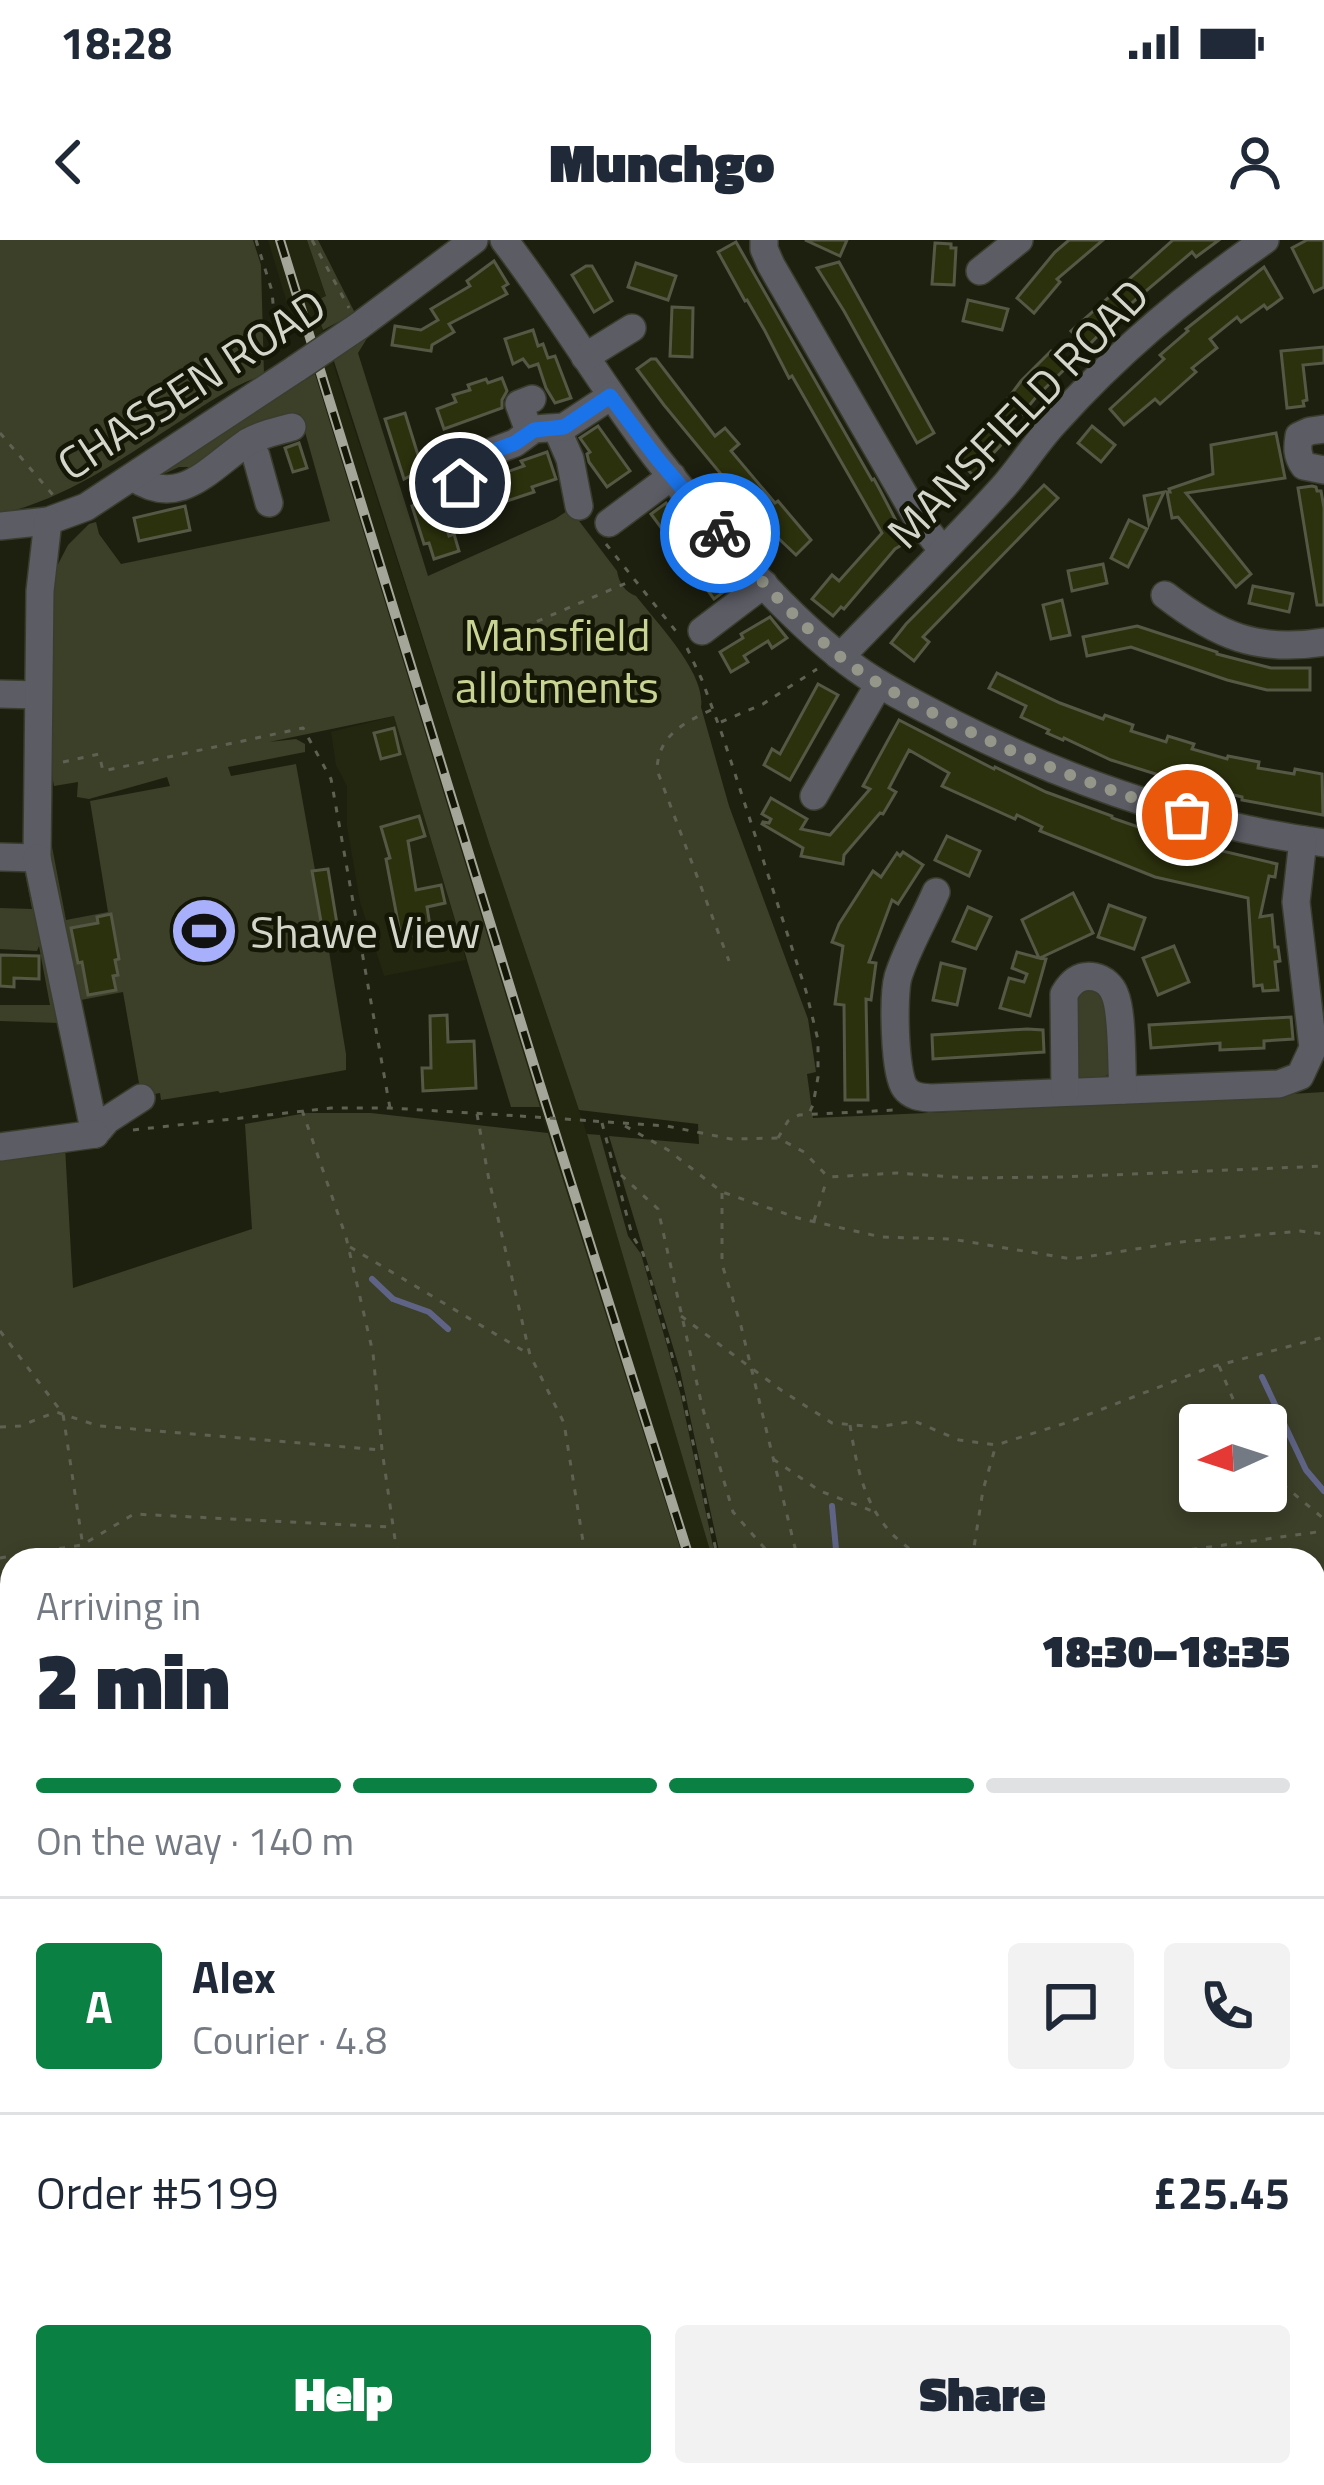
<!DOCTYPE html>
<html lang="en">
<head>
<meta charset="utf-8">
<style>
  :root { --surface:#fff; --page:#f2f2f3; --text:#1f2937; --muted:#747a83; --line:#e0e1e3; --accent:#0b8043 }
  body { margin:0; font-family:"Titillium Web",sans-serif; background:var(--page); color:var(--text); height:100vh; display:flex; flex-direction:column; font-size:45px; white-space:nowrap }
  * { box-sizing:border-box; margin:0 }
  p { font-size:39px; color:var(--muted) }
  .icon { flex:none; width:66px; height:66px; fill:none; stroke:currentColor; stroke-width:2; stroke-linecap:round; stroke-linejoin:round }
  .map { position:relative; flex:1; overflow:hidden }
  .drawer { position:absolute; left:0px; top:1308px; width:1326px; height:939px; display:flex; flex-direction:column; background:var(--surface); border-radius:36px 36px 0 0; box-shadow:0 6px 18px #0003 }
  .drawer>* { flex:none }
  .needle { width:78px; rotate:267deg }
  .buttons { position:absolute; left:1179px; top:1164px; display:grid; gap:24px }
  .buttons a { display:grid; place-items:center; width:108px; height:108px; border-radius:12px; background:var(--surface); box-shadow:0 6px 18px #0003; font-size:60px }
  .pin { position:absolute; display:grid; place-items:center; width:102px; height:102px; color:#fff; margin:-51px; border:6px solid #fff; border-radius:50%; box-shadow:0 3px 12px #0007 }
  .courier { position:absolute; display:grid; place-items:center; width:120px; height:120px; margin:-60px; border:9px solid #1a73e8; border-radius:50%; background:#fff; color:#222; box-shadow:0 3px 15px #0007 }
  .head em { font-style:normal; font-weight:800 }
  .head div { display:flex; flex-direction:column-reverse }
  .head { display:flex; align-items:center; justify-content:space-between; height:204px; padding:0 36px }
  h1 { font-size:78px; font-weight:800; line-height:90px }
  .bar { display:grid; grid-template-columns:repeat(4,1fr); gap:18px 12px; align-content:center; height:144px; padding:0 36px }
  .bar i { height:15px; border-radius:9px; background:var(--line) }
  .bar .current { background:var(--accent) }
  .bar p { grid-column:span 4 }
  .line { display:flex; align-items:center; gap:30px; padding:0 36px; border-top:3px solid var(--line) }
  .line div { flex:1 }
  .round { display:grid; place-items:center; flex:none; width:126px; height:126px; border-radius:12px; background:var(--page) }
  .button { display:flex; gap:24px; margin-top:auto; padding:24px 36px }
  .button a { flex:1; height:138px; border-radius:12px; background:var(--accent); color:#fff; font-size:48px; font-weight:800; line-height:138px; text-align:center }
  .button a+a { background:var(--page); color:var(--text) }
  .status { display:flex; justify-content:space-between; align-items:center; height:84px; padding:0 60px; background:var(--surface); direction:ltr }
  .status svg { height:33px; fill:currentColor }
  header { display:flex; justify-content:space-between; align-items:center; height:156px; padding:0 36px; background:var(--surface); font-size:54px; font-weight:800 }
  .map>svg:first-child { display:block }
</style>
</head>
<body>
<div class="status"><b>18:28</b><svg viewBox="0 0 49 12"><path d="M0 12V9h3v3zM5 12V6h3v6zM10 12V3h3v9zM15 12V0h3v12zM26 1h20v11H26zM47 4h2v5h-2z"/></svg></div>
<header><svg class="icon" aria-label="back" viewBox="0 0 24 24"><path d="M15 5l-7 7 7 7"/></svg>Munchgo<svg class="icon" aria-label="person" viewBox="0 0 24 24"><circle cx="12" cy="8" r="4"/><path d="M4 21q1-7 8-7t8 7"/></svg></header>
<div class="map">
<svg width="1324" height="2245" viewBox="0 0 1324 2245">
  <rect width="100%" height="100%" fill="#1d200f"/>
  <g fill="#23270f">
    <path d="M268,0H307L326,57L313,62L490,606L587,894L713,1320H684L548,893L296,69L289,70Z"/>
    <path d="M395,476L466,720L384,736L360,662L347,586V546L336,525L331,492Z"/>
    <path d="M1324,1959V2101L1314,2104V1961Z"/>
    <path d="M1082,2235H1188L1191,2245H1085Z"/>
  </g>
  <g fill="#3c4029" fill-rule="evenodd">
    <path d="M0,0H253L261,25L264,135C234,145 209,162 182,180C124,217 69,258 0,274Z"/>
    <path d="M307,0H318L355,73L323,90L313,62L326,56Z"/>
    <path d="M364,93L366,100L358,113L428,336L555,279L570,269L617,331C619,343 625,352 636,356C657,383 706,433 701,467L729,566L808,779L816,832L807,834L813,878L1129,864L1324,852V1959L1314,1961V1320H721L680,1130L609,896L699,904L698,884L579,870L490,606L332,115ZM1200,1185H1266V1251H1200Z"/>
    <path d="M315,134L540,867H511L394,476L269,502L296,499L305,504V512L228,527L231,536L296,524L315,630L328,629L340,702L328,705L346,814V830L220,853L218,851L161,860L160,853L149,855L140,849L123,752L81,760L100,866L96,873L46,591H49L66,680L108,672L90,561L170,546L167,537L89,559L77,557L78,542L54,546L50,524L53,334L68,305L89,284L96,282L99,294L121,324L330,281L300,174L256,187L194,227H179L166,233L163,228Z"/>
    <path d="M30,623L60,783L0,781V765H50L39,706L37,711L0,709V668L32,669L24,628Z"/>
    <path d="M1081,745L1108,754L1111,831L1101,841L1078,840L1068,764Z"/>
    <path d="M306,873H371L548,893L684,1320H12V2235H919L922,2245H0V914L65,907L73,1048L252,989L245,884Z"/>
    <path d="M587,894L600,895L628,996L641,1014L680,1152L716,1320H713L709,1307Z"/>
    <path d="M1000,2235H1069L1072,2245H1003Z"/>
  </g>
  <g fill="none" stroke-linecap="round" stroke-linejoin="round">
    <g stroke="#5f6486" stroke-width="6">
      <path d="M372,1039L393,1059L429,1072L448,1089"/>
      <path d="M1262,1137L1306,1230L1324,1251"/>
      <path d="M832,1266L837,1320"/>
      <path d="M750,2245L754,2235"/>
    </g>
  </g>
  <g fill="#2c310d" stroke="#555845" stroke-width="3">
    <path d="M805,0H847L840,16Z"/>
    <path d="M1069,0H1103L1057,39L1060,42L1034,73L1017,58L1055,12Z"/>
    <path d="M1173,0H1219L1196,17L1192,12L1121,72L1087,107L1071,91Z"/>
    <path d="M1307,0H1324V47L1314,52L1292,8Z"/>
    <path d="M736,2L872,240L874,239L880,250L907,302L895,309L844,369L841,367L833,376L812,359L832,335L839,341L882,293L792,136L789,138L765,91L747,60L745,61L718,12Z"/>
    <path d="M935,3L951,4V8H956L954,45L932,44Z"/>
    <path d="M494,21L508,44L503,47L507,54L449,84L454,92L432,105L431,111L392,105L395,86L421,90L438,80L431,69L470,46L467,41Z"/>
    <path d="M839,22L934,193L917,203L844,71L817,28Z"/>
    <path d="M636,23L676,36L668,60L628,47Z"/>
    <path d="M586,26H592L612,61L594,72L572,35Z"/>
    <path d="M1264,27L1282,58L1267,69L1264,65L1241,82L1237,77L1210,99L1217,108L1192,128L1196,132L1160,164L1155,159L1124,185L1110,169L1164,119L1160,115L1188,91L1186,89Z"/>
    <path d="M968,60L1008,69L1002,90L963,81Z"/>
    <path d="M672,67L693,68L692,117L670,116Z"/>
    <path d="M533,90L538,106L543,104L548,118L555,116L571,158L555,163L546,148L538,124L529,127L523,119L513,124L505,99Z"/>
    <path d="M1324,107V123L1303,125L1307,160L1303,161L1304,166L1287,168L1281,111Z"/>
    <path d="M1051,111L1067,127L1037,156L1009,190L1011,192L1000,206L973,235L957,220L987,187L1021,141Z"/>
    <path d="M651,119H656L715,196L725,188L739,204L731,211L775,263L778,261L811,300L796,315L758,279L664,165L637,129Z"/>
    <path d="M502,138L507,151L502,160V168L444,189L437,169L456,162L453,155L470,150L468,145L486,139L488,143Z"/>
    <path d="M405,173L418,215L424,213L436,251L430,253L439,282L444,280L449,296L454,294L459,311L434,319L429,303L424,304L412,266L419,264L410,236L404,239L385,179Z"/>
    <path d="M598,186L630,231L607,247L589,222L587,214L590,212L580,198Z"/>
    <path d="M1092,186L1115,205L1101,222L1078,203Z"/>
    <path d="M1276,193L1285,238L1186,253L1251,334L1236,347L1178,277L1172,278L1167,252H1170L1169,249L1213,234L1211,205Z"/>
    <path d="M299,203L307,228L293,232L285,208Z"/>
    <path d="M547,212L556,239L532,247L534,252L501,263L492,237L524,226L521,221Z"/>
    <path d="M1044,245L1058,258L923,397L929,402L914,421L891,403L906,384Z"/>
    <path d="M1312,246L1316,247L1317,251H1321L1324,268V365H1317L1298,248Z"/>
    <path d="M1164,252L1149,284L1144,256Z"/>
    <path d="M666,263L729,348L714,359L651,274Z"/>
    <path d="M185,266L190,290L139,301L134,278Z"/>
    <path d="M1129,280L1147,289L1128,327L1111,318Z"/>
    <path d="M1103,324L1107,343L1072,351L1068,331Z"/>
    <path d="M1253,346L1293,354L1289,372L1249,363Z"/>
    <path d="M1062,360L1070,395L1051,399L1043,365Z"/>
    <path d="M770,377L787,398L772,408L768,401L744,416L748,422L731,432L720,412L743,398L741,394Z"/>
    <path d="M1137,386L1217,412V414L1271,428H1310V450H1267L1227,440L1131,407L1087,416L1083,397Z"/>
    <path d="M997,433L1060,463L1103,479L1105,475L1133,485L1131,491L1166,502L1168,496L1194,504L1192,509L1227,519L1228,516L1259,522L1258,528L1294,534L1295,529L1322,534L1323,575L1242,560V557L1178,541L1111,520L1064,498L1063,500L1047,493L1049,490L1021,477L1026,466L989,448Z"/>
    <path d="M818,444L838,455L790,540L764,525L772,509L780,514Z"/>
    <path d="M899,480L994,529L995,527L1046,552L1112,576V578L1176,600L1277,624L1275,637L1269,636L1260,677L1272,675L1275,707H1278L1280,721L1275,722L1278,750L1263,751L1262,745L1254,746L1248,658L1155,637L1040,591L1042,587L1017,575L1015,579L942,546L949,533L909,510L889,548L896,552L883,574L880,573L844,615L843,624L801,616L803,608L762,584L763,582L769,583L771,579L762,574L771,558L807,579L801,589L830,595L870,549L863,546Z"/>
    <path d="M394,488L400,514L381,519L374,493Z"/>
    <path d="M419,576L425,596L408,601L416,650L441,645L445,663L427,667L431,692L401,698L386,619L390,618L381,587Z"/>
    <path d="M947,596L980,611L969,636L935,620Z"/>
    <path d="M903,612L923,625L898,664L892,660L869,722L876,723L871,760L866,759L868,860H845L844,765L835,764L843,706L832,702L839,684L873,631L881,637L897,613L900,616Z"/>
    <path d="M328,629L340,702L325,704L312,631Z"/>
    <path d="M1073,653L1093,693L1040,718L1046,719L1030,776L1000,768L1009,738L1024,742L1027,734L1012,728L1017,712L1039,718L1022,680Z"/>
    <path d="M1109,665L1145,678L1134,709L1098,697Z"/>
    <path d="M968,667L991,677L976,709L953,701Z"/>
    <path d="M111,674L119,719L115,720L118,735L113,736L116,750L88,755L82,722L78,723L71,688L98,683L97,677Z"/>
    <path d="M1174,706L1189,742L1158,755L1143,718Z"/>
    <path d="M0,715L39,716V739L14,738V747L0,746Z"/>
    <path d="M941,723L965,729L957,765L933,760Z"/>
    <path d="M447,775L448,802L474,801L476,848L423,851L422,828H431L430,776Z"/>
    <path d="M1291,777L1293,799L1264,801V808L1220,810V803L1151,808L1149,785Z"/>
    <path d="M1027,789L1043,790L1044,812L933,819L932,795Z"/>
  </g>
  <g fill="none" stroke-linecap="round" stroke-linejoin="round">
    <g stroke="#3a3d2d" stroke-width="30">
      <g id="minor">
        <path d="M504,0C558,70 602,147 656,217C711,287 784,377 857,429C886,450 920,466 952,483C1069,542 1194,585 1324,603"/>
        <path d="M764,0V9L771,25L918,279L943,311"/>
        <path d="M980,31L1019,0"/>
        <path d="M359,86L474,0"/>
        <path d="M585,117L632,88"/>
        <path d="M557,189L570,219L579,266"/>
        <path d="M1324,189L1310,191L1299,196C1297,208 1297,216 1304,226L1324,230"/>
        <path d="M529,191L519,164L532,159"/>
        <path d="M248,202L256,216L269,263"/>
        <path d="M454,226L515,203L534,189L564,187L611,156"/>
        <path d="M133,237C180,270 210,227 248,202C261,194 278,191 292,187"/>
        <path d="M609,283L672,236"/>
        <path d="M0,286L48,281L86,267L297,128"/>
        <path d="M1165,355C1217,395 1257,413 1324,402"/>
        <path d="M702,391L764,344"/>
        <path d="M838,415L846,411C899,356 954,302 1005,245C1023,224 1038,200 1057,180C1118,112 1190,52 1265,0"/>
        <path d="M0,454L38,455"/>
        <path d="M814,556L879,444"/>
        <path d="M0,617L37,618L40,351L48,281"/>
        <path d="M37,618L95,894"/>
        <path d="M936,652C924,680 907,708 898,737C893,755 894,834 905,848C911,856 919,857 930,858L1279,844L1300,836L1313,808L1296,662L1303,600"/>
        <path d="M1065,852L1064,754C1071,742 1080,734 1095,737C1104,739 1112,746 1115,755C1123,774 1121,826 1123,850"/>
        <path d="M95,894L107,880L141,858"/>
        <path d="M0,907L95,894"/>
        <path d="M1314,2119L1324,2116"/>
        <path d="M926,2235L929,2245"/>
      </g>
    </g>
    <g stroke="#5f6152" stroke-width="3" stroke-dasharray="6 9" stroke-linecap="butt">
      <path d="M256,0L272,51L277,112"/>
      <path d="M312,0L349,68"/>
      <path d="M0,193L53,255"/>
      <path d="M606,304L679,395"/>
      <path d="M687,408L702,440L723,497L806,751L818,800V837L813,865L808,875"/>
      <path d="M468,411L631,341"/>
      <path d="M711,470C683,483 658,496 657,530L729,721"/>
      <path d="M721,482L763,464L817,429"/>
      <path d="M63,522L99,514L103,531L303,488L331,539L390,868"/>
      <path d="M302,870L346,997L373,1113L382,1210L398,1320"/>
      <path d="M477,874L489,940L530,1115L564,1183L586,1320"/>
      <path d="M593,881L667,886L731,899L778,898L804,912L828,937L897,933L967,938L1062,937L1324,926"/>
      <path d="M602,883L632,995L643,1013L682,1151L718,1320"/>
      <path d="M625,886L668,910L722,952L798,978L881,997L951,999L1072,1019L1181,1002L1300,991L1324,994"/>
      <path d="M133,890L331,868H390L520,876"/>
      <path d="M778,898L788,881L799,875L894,870"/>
      <path d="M621,935L658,969L702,1166L733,1272L775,1320"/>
      <path d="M722,953V1024L741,1086L798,1320"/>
      <path d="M814,981L827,939"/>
      <path d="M350,1007L527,1113"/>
      <path d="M681,1076L781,1150L832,1183L878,1187L914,1181L959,1200L996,1205L1069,1182L1208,1128L1324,1097"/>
      <path d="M0,1091L63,1174L85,1320"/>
      <path d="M1219,1126L1244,1185"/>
      <path d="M850,1185C856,1222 862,1257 886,1287C896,1300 912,1310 924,1320"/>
      <path d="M0,1187L20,1186L56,1172L99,1186L382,1210"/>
      <path d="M773,1219L820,1251L875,1272"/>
      <path d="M1266,1219L1281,1243L1324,1279"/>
      <path d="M0,1318L82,1305L134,1274L390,1287"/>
      <path d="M972,1320L983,1250L996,1205"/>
      <path d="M1117,1320L1324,1291"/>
      <path d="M0,1427L12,1426"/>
      <path d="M1314,1440H1324"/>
      <path d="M0,1554L12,1581"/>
      <path d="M0,1584L12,1585"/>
      <path d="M1314,1676L1324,1680"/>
      <path d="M1314,1928L1324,1925"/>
      <path d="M610,2235L611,2245"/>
      <path d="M1077,2235L1080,2245"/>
      <path d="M738,2245V2235"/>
    </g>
    <use href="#minor" stroke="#5b5c64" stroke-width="27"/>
    <g stroke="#a4a69a" stroke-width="10">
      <g id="rail">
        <path d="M280,0L540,845L690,1320"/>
        <path d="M978,2235L981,2245"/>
      </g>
    </g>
    <use href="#rail" stroke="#141606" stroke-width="6" stroke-dasharray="18" stroke-linecap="butt"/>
    <g stroke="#3a3d2d" stroke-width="30" stroke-linecap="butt">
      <path id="minor-bridge" d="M297,128L359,86"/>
    </g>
    <path stroke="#5f6152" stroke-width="3" stroke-dasharray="6 9" stroke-linecap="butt" d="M520,876L593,881"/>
    <use href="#minor-bridge" stroke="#5b5c64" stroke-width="27"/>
  </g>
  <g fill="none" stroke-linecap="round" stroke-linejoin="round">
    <path stroke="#949689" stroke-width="12" stroke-dasharray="0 21.6" d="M720,293C762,342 805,392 858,430C885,449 916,464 946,480C1024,519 1104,550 1187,575"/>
    <path stroke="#1a73e8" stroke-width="15" d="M460,243L454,226L515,203L534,190L564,187L610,156L656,217L720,293"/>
  </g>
  <defs>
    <g id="stadium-disc" transform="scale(3.45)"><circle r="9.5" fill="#a8b0fc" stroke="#141606"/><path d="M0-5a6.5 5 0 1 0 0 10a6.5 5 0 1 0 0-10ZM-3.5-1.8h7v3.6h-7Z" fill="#111"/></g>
  </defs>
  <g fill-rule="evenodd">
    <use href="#stadium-disc" x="204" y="691"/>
  </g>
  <g text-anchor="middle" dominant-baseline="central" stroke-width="9" stroke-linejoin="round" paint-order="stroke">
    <g font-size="45" fill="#d4d6cb" stroke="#141606">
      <text transform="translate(191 144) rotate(-33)">CHASSEN ROAD</text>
      <text transform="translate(1017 173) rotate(-46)">MANSFIELD ROAD</text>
    </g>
    <g font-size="45" fill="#c9d494" stroke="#141606">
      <text x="557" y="394">Mansfield<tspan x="557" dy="52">allotments</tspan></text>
    </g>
    <g font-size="45" fill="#d4d6cb" stroke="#141606" text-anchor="start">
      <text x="250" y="691">Shawe View</text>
    </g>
  </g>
</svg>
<div class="buttons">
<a><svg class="needle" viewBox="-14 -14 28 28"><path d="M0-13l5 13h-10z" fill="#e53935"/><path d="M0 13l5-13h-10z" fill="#747a83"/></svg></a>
</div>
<div class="pin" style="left:1187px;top:575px;background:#ea580c"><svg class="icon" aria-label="bag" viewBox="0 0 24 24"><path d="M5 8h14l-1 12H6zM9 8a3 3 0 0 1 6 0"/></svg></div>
<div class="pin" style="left:460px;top:243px;background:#1f2937"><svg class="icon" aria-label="home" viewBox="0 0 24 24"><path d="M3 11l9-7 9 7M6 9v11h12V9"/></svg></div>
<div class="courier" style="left:720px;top:293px"><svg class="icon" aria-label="bike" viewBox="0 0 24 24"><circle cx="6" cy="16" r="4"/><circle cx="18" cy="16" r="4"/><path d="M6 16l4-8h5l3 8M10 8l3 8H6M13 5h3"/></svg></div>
<section class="drawer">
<div class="head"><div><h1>2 min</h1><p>Arriving in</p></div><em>18:30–18:35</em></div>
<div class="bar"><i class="current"></i><i class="current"></i><i class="current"></i><i></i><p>On the way · 140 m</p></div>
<div class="line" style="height:216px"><b class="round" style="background:var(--accent);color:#fff">A</b><div><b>Alex</b><p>Courier · 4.8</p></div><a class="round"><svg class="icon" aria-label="chat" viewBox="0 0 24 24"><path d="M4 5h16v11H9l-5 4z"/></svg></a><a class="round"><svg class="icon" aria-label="phone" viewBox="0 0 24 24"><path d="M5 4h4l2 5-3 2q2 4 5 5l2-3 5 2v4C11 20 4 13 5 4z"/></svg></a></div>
<div class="line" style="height:156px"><div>Order #5199</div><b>£25.45</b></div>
<div class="button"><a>Help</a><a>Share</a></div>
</section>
</div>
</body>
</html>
